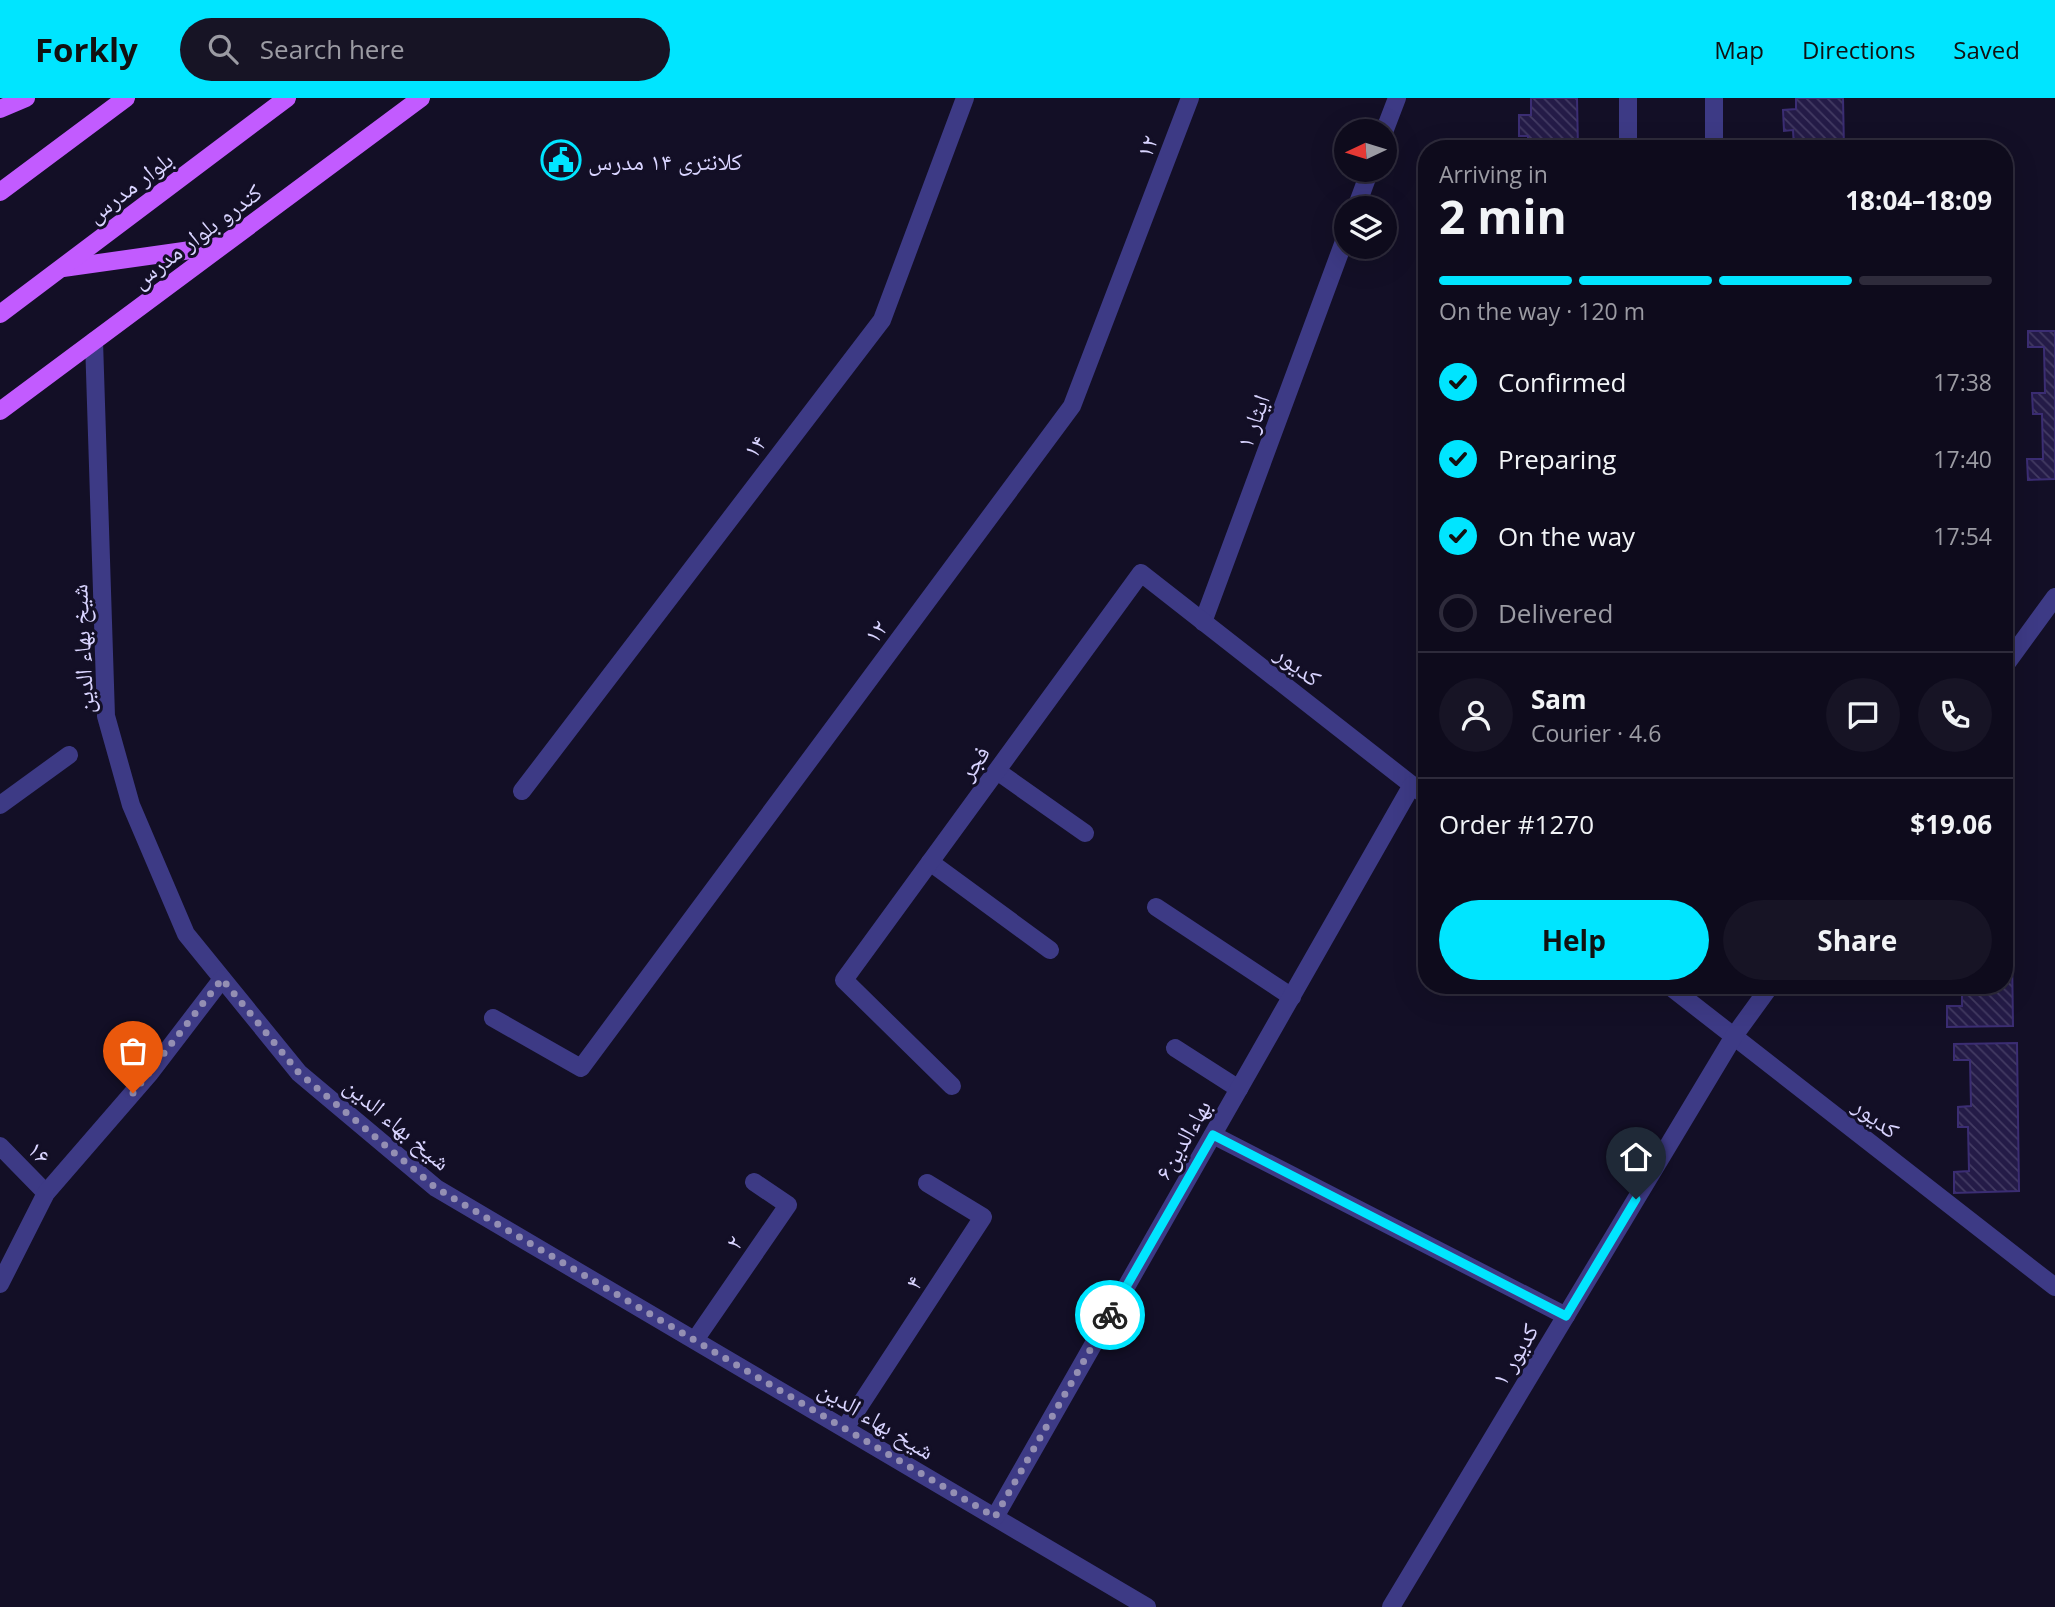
<!DOCTYPE html>
<html lang="en">
<head>
<meta charset="utf-8">
<style>
  :root { --surface:#0e0b1c; --page:#171425; --text:#f1f3f6; --muted:#9b9ba3; --line:#2e2b3b; --accent:#00e5ff }
  body { margin:0; font-family:"Open Sans","Noto Naskh Arabic",sans-serif; background:var(--page); color:var(--text); height:100vh; display:flex; flex-direction:column; font-size:26px; white-space:nowrap }
  * { box-sizing:border-box; margin:0 }
  p { font-size:23px; color:var(--muted) }
  .icon { flex:none; width:38px; height:38px; fill:none; stroke:currentColor; stroke-width:2; stroke-linecap:round; stroke-linejoin:round }
  .map { position:relative; flex:1; overflow:hidden }
  .side { position:absolute; left:1418px; top:42px; width:595px; height:854px; display:flex; flex-direction:column; background:var(--surface); border-radius:28px; box-shadow:0 7px 28px #0002,0 0 0 2px var(--line) }
  .side>* { flex:none }
  .needle { width:46px; rotate:266deg }
  .buttons { position:absolute; left:1334px; top:21px; display:grid; gap:14px }
  .buttons a { display:grid; place-items:center; width:63px; height:63px; border-radius:50%; background:var(--surface); box-shadow:0 7px 28px #0002,0 0 0 2px var(--line); font-size:35px }
  .pin { position:absolute; display:grid; place-items:center; width:60px; height:60px; color:#fff; margin:-72px -30px; border-radius:50% 50% 50% 0; rotate:-45deg; box-shadow:0 0 7px #0007 }
  .pin .icon { rotate:45deg }
  .courier { position:absolute; display:grid; place-items:center; width:70px; height:70px; margin:-35px; border:5px solid #00e5ff; border-radius:50%; background:#fff; color:#222; box-shadow:0 2px 9px #0007 }
  .head em { font-style:normal; font-weight:700 }
  .head div { display:flex; flex-direction:column-reverse }
  .head { display:flex; align-items:center; justify-content:space-between; height:119px; padding:0 21px }
  h1 { font-size:46px; font-weight:700; line-height:52px }
  .bar { display:grid; grid-template-columns:repeat(4,1fr); gap:10px 7px; align-content:center; height:84px; padding:0 21px }
  .bar i { height:9px; border-radius:5px; background:var(--line) }
  .bar .active { background:var(--accent) }
  .bar p { grid-column:span 4 }
  .line { display:flex; align-items:center; gap:18px; padding:0 21px; border-top:2px solid var(--line) }
  .line div { flex:1 }
  .round { display:grid; place-items:center; flex:none; width:74px; height:74px; border-radius:37px; background:var(--page) }
  ol { padding:0 21px; list-style:none }
  li { display:flex; align-items:center; gap:21px; height:77px }
  li p { margin-inline-start:auto }
  li .icon { padding:7px; border-radius:50%; background:var(--accent); color:#111; stroke-width:4 }
  li:last-child { color:var(--muted) }
  li i { width:38px; height:38px; border:4px solid var(--line); border-radius:50% }
  .action { display:flex; gap:14px; margin-top:auto; padding:14px 21px }
  .action a { flex:1; height:80px; border-radius:42px; background:var(--accent); color:#111; font-size:28px; font-weight:700; line-height:80px; text-align:center }
  .action a+a { background:var(--page); color:var(--text) }
  header { display:flex; align-items:center; gap:42px; box-sizing:border-box; height:98px; padding:0 35px; background:var(--accent); color:#111 }
  header strong { font-size:33px }
  nav { display:flex; gap:38px; margin-inline-start:auto; font-size:24px }
  .search { width:490px; height:63px; background:var(--page); display:flex; align-items:center; gap:18px; box-sizing:border-box; padding:0 24px; border-radius:38px; color:var(--muted); font-size:26px }
  .map>svg:first-child { display:block }
</style>
</head>
<body>
<header>
<strong>Forkly</strong>
<div class="search"><svg class="icon" aria-label="search" viewBox="0 0 24 24"><circle cx="10" cy="10" r="6"/><path d="M15 15l6 6"/></svg>Search here</div>
<nav><a>Map</a><a>Directions</a><a>Saved</a></nav>
</header>
<div class="map">
<svg width="2055" height="1509" viewBox="0 0 2055 1509">
  <defs>
    <pattern id="building-back-hatch" width="6" height="6" patternUnits="userSpaceOnUse" patternTransform="scale(1.75)"><rect width="6" height="6" fill="#241b47"/><path d="M-1 5l2 2M0 0l6 6M5-1l2 2" fill="none" stroke="#433b63"/></pattern>
  </defs>
  <rect width="100%" height="100%" fill="#130f26"/>
  <g fill="url(#building-back-hatch)" stroke="#3b2d73" stroke-width="2">
    <path d="M1531,0H1577L1578,51H1528V38H1519V17H1531Z"/>
    <path d="M1796,0H1843L1844,51H1794L1793,32L1784,33L1783,12L1796,11Z"/>
    <path d="M2028,233H2055V381L2028,382L2027,361H2043L2042,316H2033L2032,295H2045L2044,249H2028Z"/>
    <path d="M2004,780H2011L2013,928L1947,929V908H1962V887H2004Z"/>
    <path d="M2017,945L2019,1093L1954,1095V1074L1969,1073L1968,1029H1958V1009L1971,1008L1970,962H1954V946Z"/>
  </g>
  <g fill="none" stroke-linecap="round" stroke-linejoin="round">
    <g stroke="#3d3a85" stroke-width="18">
      <path d="M1628,0V51"/>
      <path d="M1714,0V51"/>
      <path d="M1384,34L1397,0"/>
      <path d="M1356,110L1370,72"/>
      <path d="M94,243L106,618L131,707L186,836L299,975L436,1090L1147,1509"/>
      <path d="M1203,524L1346,138"/>
      <path d="M2004,569L2055,499"/>
      <path d="M997,673L1085,735"/>
      <path d="M522,693L882,222L965,0"/>
      <path d="M0,707L69,657"/>
      <path d="M930,764L1050,852"/>
      <path d="M1156,809L1292,899"/>
      <path d="M1668,887L2055,1189"/>
      <path d="M493,920L581,970L1072,308L1190,0"/>
      <path d="M1175,950L1239,991"/>
      <path d="M952,988L844,882L1141,475L1426,698"/>
      <path d="M1213,1037L1566,1218"/>
      <path d="M0,1048L46,1095"/>
      <path d="M0,1186L46,1095L150,975L222,881"/>
      <path d="M695,1242L788,1107L754,1084"/>
      <path d="M845,1330L983,1119L927,1085"/>
      <path d="M995,1419L1412,687"/>
      <path d="M1391,1509L1734,938L1771,887"/>
    </g>
    <g stroke="#c25bff" stroke-width="18">
      <path d="M0,11L26,0"/>
      <path d="M0,94L126,0"/>
      <path d="M63,170L219,148"/>
      <path d="M0,216L287,0"/>
      <path d="M0,313L421,0"/>
    </g>
  </g>
  <g fill="none" stroke-linecap="round" stroke-linejoin="round">
    <path stroke="#948fb3" stroke-width="7" stroke-dasharray="0 12.6" d="M133,995L222,881L299,975L436,1090L995,1419L1110,1217"/>
    <path stroke="#00e5ff" stroke-width="9" d="M1110,1217L1213,1037L1566,1218L1636,1101"/>
  </g>
  <defs>
    <g id="civic-ring" transform="scale(2.0125)"><circle r="9.5" fill="#130f26" stroke="#00e5ff" stroke-width="1.5"/><path d="M-.6-6.5H3V-4.5H.6V-3L4-1V1h2V6H-6V1h2V-1L-.6-3ZM-1.2 2.5V6h2.4V2.5Z" fill="#00e5ff"/></g>
  </defs>
  <g fill-rule="evenodd">
    <use href="#civic-ring" x="561" y="62"/>
  </g>
  <g text-anchor="middle" dominant-baseline="central" stroke-width="6" stroke-linejoin="round" paint-order="stroke">
    <g font-size="24" fill="#d9d4ff" stroke="#130f26">
      <text transform="translate(1146 48) rotate(-69)">۱۲</text>
      <text transform="translate(129 88) rotate(-37)">بلوار مدرس</text>
      <text transform="translate(196 137) rotate(-37)">کندرو بلوار مدرس</text>
      <text transform="translate(1252 323) rotate(-70)">ایثار ۱</text>
      <text transform="translate(754 348) rotate(-53)">۱۴</text>
      <text transform="translate(875 533) rotate(-53)">۱۲</text>
      <text transform="translate(81 551) rotate(-93)">شیخ بهاء الدین</text>
      <text transform="translate(1299 567) rotate(38)">کدیور</text>
      <text transform="translate(973 664) rotate(-54)">فجر</text>
      <text transform="translate(1877 1019) rotate(38)">کدیور</text>
      <text transform="translate(398 1025) rotate(40)">شیخ بهاء الدین</text>
      <text transform="translate(1182 1041) rotate(-60)">۶بهاءالدين</text>
      <text transform="translate(40 1054) rotate(45)">۱۶</text>
      <text transform="translate(733 1144) rotate(-55)">۲</text>
      <text transform="translate(913 1184) rotate(-56)">۴</text>
      <text transform="translate(1514 1256) rotate(-59)">کدیور ۱</text>
      <text transform="translate(877 1321) rotate(31)">شیخ بهاء الدین</text>
    </g>
    <g font-size="24" fill="#d9d4ff" stroke="#130f26" text-anchor="start">
      <text x="588" y="62">کلانتری ۱۴ مدرس</text>
    </g>
  </g>
</svg>
<div class="buttons">
<a><svg class="needle" viewBox="-14 -14 28 28"><path d="M0-13l5 13h-10z" fill="#e53935"/><path d="M0 13l5-13h-10z" fill="#9b9ba3"/></svg></a>
<a><svg class="icon" aria-label="layers" viewBox="0 0 24 24"><path d="M12 4l9 5-9 5-9-5zM3 14l9 5 9-5"/></svg></a>
</div>
<div class="pin" style="left:133px;top:995px;background:#ea580c"><svg class="icon" aria-label="bag" viewBox="0 0 24 24"><path d="M5 8h14l-1 12H6zM9 8a3 3 0 0 1 6 0"/></svg></div>
<div class="pin" style="left:1636px;top:1101px;background:#1f2937"><svg class="icon" aria-label="home" viewBox="0 0 24 24"><path d="M3 11l9-7 9 7M6 9v11h12V9"/></svg></div>
<div class="courier" style="left:1110px;top:1217px"><svg class="icon" aria-label="bike" viewBox="0 0 24 24"><circle cx="6" cy="16" r="4"/><circle cx="18" cy="16" r="4"/><path d="M6 16l4-8h5l3 8M10 8l3 8H6M13 5h3"/></svg></div>
<section class="side">
<div class="head"><div><h1>2 min</h1><p>Arriving in</p></div><em>18:04–18:09</em></div>
<div class="bar"><i class="active"></i><i class="active"></i><i class="active"></i><i></i><p>On the way · 120 m</p></div>
<ol>
<li><svg class="icon" aria-label="check" viewBox="0 0 24 24"><path d="M5 12l5 5 9-10"/></svg>Confirmed<p>17:38</p></li>
<li><svg class="icon" aria-label="check" viewBox="0 0 24 24"><path d="M5 12l5 5 9-10"/></svg>Preparing<p>17:40</p></li>
<li><svg class="icon" aria-label="check" viewBox="0 0 24 24"><path d="M5 12l5 5 9-10"/></svg>On the way<p>17:54</p></li>
<li><i></i>Delivered</li>
</ol>
<div class="line" style="height:126px"><a class="round"><svg class="icon" aria-label="person" viewBox="0 0 24 24"><circle cx="12" cy="8" r="4"/><path d="M4 21q1-7 8-7t8 7"/></svg></a><div><b>Sam</b><p>Courier · 4.6</p></div><a class="round"><svg class="icon" aria-label="chat" viewBox="0 0 24 24"><path d="M4 5h16v11H9l-5 4z"/></svg></a><a class="round"><svg class="icon" aria-label="phone" viewBox="0 0 24 24"><path d="M5 4h4l2 5-3 2q2 4 5 5l2-3 5 2v4C11 20 4 13 5 4z"/></svg></a></div>
<div class="line" style="height:91px"><div>Order #1270</div><b>$19.06</b></div>
<div class="action"><a>Help</a><a>Share</a></div>
</section>
</div>
</body>
</html>
